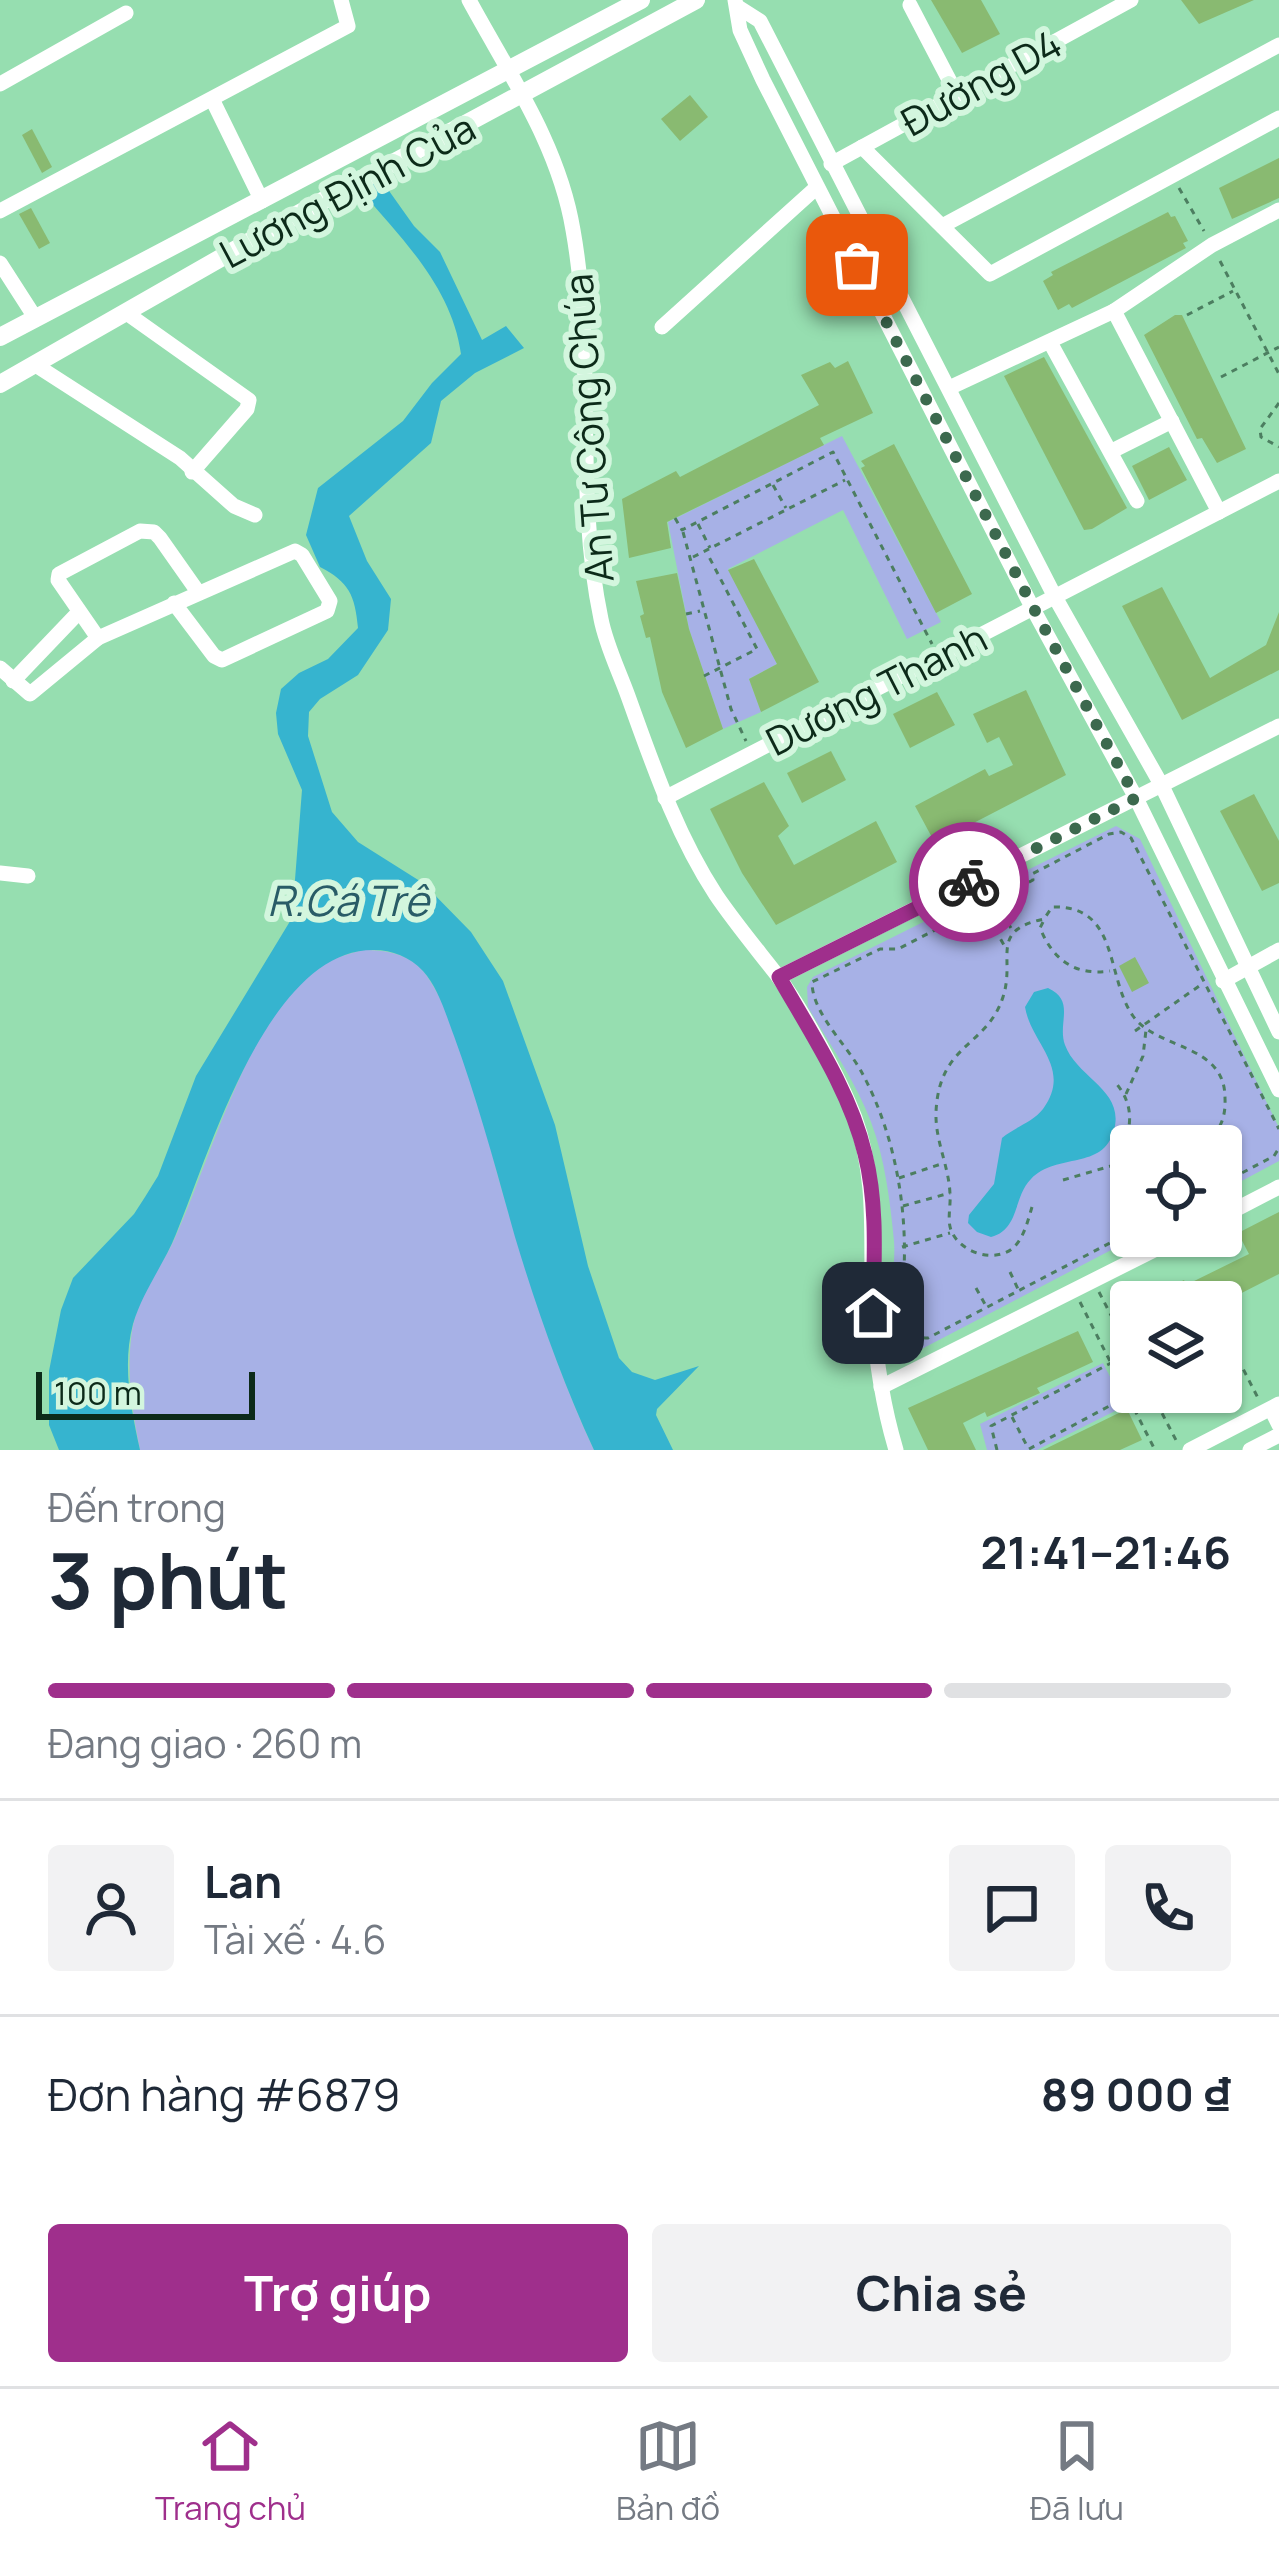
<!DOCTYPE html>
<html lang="vi">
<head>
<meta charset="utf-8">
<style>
  :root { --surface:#fff; --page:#f2f2f3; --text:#1f2937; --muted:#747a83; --line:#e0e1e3; --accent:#9f2f8c }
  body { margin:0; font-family:Manrope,sans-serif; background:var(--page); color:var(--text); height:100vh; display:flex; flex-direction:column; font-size:45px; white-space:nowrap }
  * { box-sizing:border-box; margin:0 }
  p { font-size:39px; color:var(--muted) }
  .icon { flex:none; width:66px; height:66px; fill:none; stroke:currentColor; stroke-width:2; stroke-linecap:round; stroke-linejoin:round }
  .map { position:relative; height:1450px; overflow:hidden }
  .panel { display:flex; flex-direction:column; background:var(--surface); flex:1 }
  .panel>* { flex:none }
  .fabs { position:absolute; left:1110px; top:1125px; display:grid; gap:24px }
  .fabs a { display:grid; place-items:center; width:132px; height:132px; border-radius:12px; background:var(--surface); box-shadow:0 3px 9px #0004; font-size:60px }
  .scale { position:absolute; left:36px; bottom:30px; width:219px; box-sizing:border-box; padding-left:12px; border:6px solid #0c2a19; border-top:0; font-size:33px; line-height:42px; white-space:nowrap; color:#0c2a19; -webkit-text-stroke:9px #d3f6de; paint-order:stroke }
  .pin { position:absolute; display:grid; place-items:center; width:102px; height:102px; color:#fff; margin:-51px; border-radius:24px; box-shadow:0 6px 18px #0006 }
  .courier { position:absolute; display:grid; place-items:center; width:120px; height:120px; margin:-60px; border:9px solid #9f2f8c; border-radius:50%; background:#fff; color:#222; box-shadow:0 3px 15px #0007 }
  .headline em { font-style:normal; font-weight:700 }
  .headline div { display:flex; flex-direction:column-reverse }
  .headline { display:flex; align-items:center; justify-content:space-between; height:204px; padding:0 48px }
  h1 { font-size:78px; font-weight:700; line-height:90px }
  .bar { display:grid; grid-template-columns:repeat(4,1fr); gap:18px 12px; align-content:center; height:144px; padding:0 48px }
  .bar i { height:15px; border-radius:9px; background:var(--line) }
  .bar .current { background:var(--accent) }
  .bar p { grid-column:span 4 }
  .line { display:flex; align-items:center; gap:30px; padding:0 48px; border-top:3px solid var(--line) }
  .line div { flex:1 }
  .round { display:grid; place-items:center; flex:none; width:126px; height:126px; border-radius:12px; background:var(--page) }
  .action { display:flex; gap:24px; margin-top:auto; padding:24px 48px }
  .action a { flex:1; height:138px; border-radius:12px; background:var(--accent); color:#fff; font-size:48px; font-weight:700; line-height:138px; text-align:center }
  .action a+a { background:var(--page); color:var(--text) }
  .tabs { display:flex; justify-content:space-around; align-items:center; height:168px; border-top:3px solid var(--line); background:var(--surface); font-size:33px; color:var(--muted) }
  .tabs a { display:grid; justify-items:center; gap:6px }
  .tabs .current { color:var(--accent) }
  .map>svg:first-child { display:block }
</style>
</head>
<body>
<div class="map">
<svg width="1279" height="1450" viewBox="0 0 1279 1450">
  <rect width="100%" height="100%" fill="#96deb0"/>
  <g fill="#a7b1e6">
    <path d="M842,436L941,622L907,639L843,510L728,569L777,664L749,679L761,712L723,729L689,629L668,522Z"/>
    <path d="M1116,826L1140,839L1279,1128V1161L1221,1192V1146H1131V1236H1138L912,1354C878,1329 897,1278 894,1241C890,1201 885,1159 871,1122C856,1082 829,1043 808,1007L807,987L813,977Z"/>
    <path d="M363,950C387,950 412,954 427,976C463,1030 483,1121 500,1183C526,1274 554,1364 594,1450H140C132,1409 126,1373 132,1331C137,1298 160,1269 174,1240C209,1165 247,1021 312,971C326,959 345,955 363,950Z"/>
    <path d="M1103,1363L1125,1406L1037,1450H987L980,1424Z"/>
  </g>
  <g fill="#36b4cf">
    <path d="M382,181L414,226L440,252L482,340L506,326L524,348L475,373L441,401L431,443L349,516L367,561L391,599L388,630L358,675L320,699L309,712L308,736L332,812L358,842L423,883L471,932L503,981L555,1125L588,1266L619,1358L632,1372L655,1380L699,1366L657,1409L656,1415L673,1450H594C562,1381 537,1310 515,1237C496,1169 478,1102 454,1036C446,1015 438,987 423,971C410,957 392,950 374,950C268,949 210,1152 176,1234C164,1264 143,1291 133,1324C122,1365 131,1409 140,1450H59L49,1425V1371L61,1310L73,1278L134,1214L145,1197L158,1176L196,1076L292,918L302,790L278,734L276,713L281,689L299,673L328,659L358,628C355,595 349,582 320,567L306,535L318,488L403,421L432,383L461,354C452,288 403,240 362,192L364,182Z"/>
    <path d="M1048,988C1076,1001 1057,1023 1065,1045C1077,1078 1125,1090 1114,1130C1103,1171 1057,1152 1031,1179C1013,1197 1020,1229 991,1237L977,1232L968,1223L969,1215L994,1184L1002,1138C1015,1127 1033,1122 1043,1109C1073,1068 1031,1044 1025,1007L1034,992Z"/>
  </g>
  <g fill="#89ba71">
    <path d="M931,0H981L1000,34L962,53Z"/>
    <path d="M1181,0H1254L1199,24Z"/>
    <path d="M690,95L708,117L680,141L661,119Z"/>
    <path d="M32,129L52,167L42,173L22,135Z"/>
    <path d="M1279,158V198L1232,219L1219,188Z"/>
    <path d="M31,208L50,243L39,249L19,214Z"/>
    <path d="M1168,212L1171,217L1175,216L1188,241L1183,243L1186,248L1072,308L1069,304L1058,310L1043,281L1053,275L1051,272Z"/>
    <path d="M1175,315H1182L1246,449L1217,463L1202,438L1197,439L1144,335Z"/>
    <path d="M1044,357L1127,508L1092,529L1084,530L1004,376Z"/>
    <path d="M848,361L873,413L820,438L824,445L667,522L671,548L629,558L622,499L676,471L680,477L819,405L801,375L830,362L835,368Z"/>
    <path d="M894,444L972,594L936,613L861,468L865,466L861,461Z"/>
    <path d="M1169,447L1187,480L1149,500L1132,466Z"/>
    <path d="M754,559L819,682L761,712L749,679L777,664L728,570Z"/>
    <path d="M677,573L689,629L723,729L686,748L662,692L650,637L646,638L640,616L644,614L636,581Z"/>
    <path d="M1162,587L1210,678L1266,645L1279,612V670L1182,720L1122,606Z"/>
    <path d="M1026,690L1066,775L935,843L915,806L985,769L989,776L1013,765L999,737L987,743L973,714Z"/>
    <path d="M937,692L955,725L910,748L893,714Z"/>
    <path d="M831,751L846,780L802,803L787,773Z"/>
    <path d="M764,782L789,826L778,836L794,865L876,821L897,862L776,925L742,873L710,809Z"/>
    <path d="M1254,794L1279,841V883L1262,891L1220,811Z"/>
    <path d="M1135,957L1149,983L1132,992L1119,966Z"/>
    <path d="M1279,1212V1274L1224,1302H1141L1184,1280L1186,1285L1249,1254L1238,1233Z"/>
    <path d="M1078,1331L1093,1362L1037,1388L1040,1393L987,1417L985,1412L963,1423L976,1450H928L908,1408Z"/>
    <path d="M1221,1334L1233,1368L1224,1397L1221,1396Z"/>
    <path d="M1127,1409L1142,1440L1120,1450H1043Z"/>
  </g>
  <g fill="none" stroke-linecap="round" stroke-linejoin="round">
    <g stroke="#4c7e60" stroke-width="3" stroke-dasharray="6 6" stroke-linecap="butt">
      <path d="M1179,188L1204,231"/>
      <path d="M1220,261L1279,374"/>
      <path d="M1187,315L1233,291"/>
      <path d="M1221,377L1279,347"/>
      <path d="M1279,403L1260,429L1261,437L1279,447"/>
      <path d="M773,485L786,508"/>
      <path d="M675,518L682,530L833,452L932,644"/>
      <path d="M698,524L710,548"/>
      <path d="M683,532L731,709L746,741"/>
      <path d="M693,557L845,480"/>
      <path d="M686,614L700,611"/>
      <path d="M704,676L757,649L707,553"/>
      <path d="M996,902L1012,930"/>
      <path d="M983,908L1005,947"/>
      <path d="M1043,922L1040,928C1053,960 1075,976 1110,971"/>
      <path d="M1135,1031L1202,984"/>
      <path d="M1126,1094L1143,1056L1146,1030"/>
      <path d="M1132,1130L1148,1146"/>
      <path d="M1120,1157H1131"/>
      <path d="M899,1178L941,1164"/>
      <path d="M1063,1180L1111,1166C1131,1139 1139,1108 1114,1081"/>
      <path d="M1221,1184L1274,1156L1279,1148"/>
      <path d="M903,1206L950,1193"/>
      <path d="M1032,1207C1028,1220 1024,1238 1013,1248C994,1264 959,1252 951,1230C947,1220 951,1205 950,1194C949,1166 935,1141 936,1112C939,1043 987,1047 1003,997C1016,957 988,931 1044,919L1052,907C1120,905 1105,976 1133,1016C1157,1050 1225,1043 1225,1098C1226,1120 1219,1132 1202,1146"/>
      <path d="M1131,1232L928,1338C911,1338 906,1330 899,1316C913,1235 900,1142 861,1071C846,1044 812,1013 812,982L880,949H898L1033,880L1032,874L1109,834L1121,832L1131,838L1279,1129"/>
      <path d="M902,1247L950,1233"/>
      <path d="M1010,1272L1018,1289"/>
      <path d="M976,1288L986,1306"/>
      <path d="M1099,1292L1131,1354"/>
      <path d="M1080,1302L1155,1450"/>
      <path d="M1238,1359L1258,1398"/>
      <path d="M1151,1392L1178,1444"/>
      <path d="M1185,1392C1224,1413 1255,1366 1221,1338"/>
      <path d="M1012,1417L1027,1446"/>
      <path d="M1029,1449L1128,1396"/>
      <path d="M997,1450L991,1426L1111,1363"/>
    </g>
    <g stroke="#fff" stroke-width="15">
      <path d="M469,0C509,74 559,145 573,230C596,358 574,491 601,619C606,645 619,671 628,696C653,765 676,834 716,895C735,923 756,948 777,975C802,1009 840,1078 855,1118C879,1184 869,1249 873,1316C876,1362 883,1406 896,1450"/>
      <path d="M735,0L740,30L763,80L1032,607L1136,798L1279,1090"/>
      <path d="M910,5L957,95"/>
      <path d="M738,7L760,21L1055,597L1162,786L1279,1032"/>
      <path d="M0,84L126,13"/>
      <path d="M213,101L262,201"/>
      <path d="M862,147L990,274L1279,118"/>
      <path d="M831,164L1131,0"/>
      <path d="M0,211L348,26L341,0"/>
      <path d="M942,226L1279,45"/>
      <path d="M0,263L36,319"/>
      <path d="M1114,311L1219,512"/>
      <path d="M125,312L249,400L247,409L192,472"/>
      <path d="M662,327L817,187"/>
      <path d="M1051,344L1137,501"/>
      <path d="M34,364L180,458L234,506L255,515"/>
      <path d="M949,388L1114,311L1212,245L1279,210"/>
      <path d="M1112,451L1172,421"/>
      <path d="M98,638L58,580L59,574L140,531L154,532L160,538L198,592"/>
      <path d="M0,668L30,694L98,638L295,551L302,555L330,601L327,611L222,660L214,656L174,603"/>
      <path d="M13,681L78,613"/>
      <path d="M665,798L1279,481"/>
      <path d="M0,873L28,876"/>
      <path d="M779,977L1279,726"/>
      <path d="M1223,981L1279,950"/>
      <path d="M1221,1217L1279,1187"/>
      <path d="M881,1387L1182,1236"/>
      <path d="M1271,1409L1279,1425"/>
      <path d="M1190,1450L1279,1404"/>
      <path d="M1250,1450L1279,1435"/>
    </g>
    <g stroke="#fff" stroke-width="18">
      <path d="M0,337L641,0"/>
      <path d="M0,384L289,219L696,0"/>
    </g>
  </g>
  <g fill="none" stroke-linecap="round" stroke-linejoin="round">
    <path stroke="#3c694e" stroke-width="12" stroke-dasharray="0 21.6" d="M857,265L1033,607L1136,798L969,882"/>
    <path stroke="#9f2f8c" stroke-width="15" d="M873,1313C874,1260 878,1206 865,1154C850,1091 811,1033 779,977L969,882"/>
  </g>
  <g text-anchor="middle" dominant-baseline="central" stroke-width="12" stroke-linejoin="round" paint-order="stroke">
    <g font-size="39" fill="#0c2a19" stroke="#d3f6de">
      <text transform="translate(981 82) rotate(-29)">Đường D4</text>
      <text transform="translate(347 190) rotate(-28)">Lương Định Của</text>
      <text transform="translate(588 428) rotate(-94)">An Tư Công Chúa</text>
      <text transform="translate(876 689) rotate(-27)">Dương Thanh</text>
    </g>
    <g font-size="42" font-style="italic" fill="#295c67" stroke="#d3f6de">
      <text x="348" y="900">R.Cá Trê</text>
    </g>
  </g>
</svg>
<div class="fabs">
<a><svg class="icon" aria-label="locate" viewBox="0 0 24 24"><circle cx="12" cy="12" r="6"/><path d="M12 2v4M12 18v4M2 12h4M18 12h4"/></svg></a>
<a><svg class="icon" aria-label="layers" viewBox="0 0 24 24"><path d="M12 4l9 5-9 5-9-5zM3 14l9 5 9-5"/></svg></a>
</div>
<div class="scale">100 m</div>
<div class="pin" style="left:857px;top:265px;background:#ea580c"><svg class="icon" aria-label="bag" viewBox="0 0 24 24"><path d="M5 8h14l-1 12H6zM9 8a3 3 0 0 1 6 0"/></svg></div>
<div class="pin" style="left:873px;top:1313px;background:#1f2937"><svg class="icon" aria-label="home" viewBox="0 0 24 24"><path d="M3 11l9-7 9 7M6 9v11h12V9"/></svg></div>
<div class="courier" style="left:969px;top:882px"><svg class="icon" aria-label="bike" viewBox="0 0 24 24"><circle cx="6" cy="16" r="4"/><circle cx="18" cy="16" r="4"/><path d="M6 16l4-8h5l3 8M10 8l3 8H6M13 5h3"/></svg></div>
</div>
<section class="panel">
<div class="headline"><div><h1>3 phút</h1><p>Đến trong</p></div><em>21:41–21:46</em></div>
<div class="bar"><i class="current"></i><i class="current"></i><i class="current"></i><i></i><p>Đang giao · 260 m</p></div>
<div class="line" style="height:216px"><a class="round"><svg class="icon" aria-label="person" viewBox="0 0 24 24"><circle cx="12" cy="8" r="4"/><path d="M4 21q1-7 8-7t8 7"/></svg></a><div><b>Lan</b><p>Tài xế · 4.6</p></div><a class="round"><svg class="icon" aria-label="chat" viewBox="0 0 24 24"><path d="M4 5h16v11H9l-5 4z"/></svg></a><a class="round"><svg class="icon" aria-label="phone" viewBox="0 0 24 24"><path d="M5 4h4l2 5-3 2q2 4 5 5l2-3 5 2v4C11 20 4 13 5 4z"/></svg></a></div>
<div class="line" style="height:156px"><div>Đơn hàng #6879</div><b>89 000 ₫</b></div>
<div class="action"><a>Trợ giúp</a><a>Chia sẻ</a></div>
</section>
<nav class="tabs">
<a class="current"><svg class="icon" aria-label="home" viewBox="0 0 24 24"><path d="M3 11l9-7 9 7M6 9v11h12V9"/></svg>Trang chủ</a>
<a><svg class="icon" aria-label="map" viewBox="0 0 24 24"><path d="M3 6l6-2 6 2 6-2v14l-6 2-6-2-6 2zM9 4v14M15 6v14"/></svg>Bản đồ</a>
<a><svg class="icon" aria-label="saved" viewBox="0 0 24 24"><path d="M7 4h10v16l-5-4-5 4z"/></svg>Đã lưu</a>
</nav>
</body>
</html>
